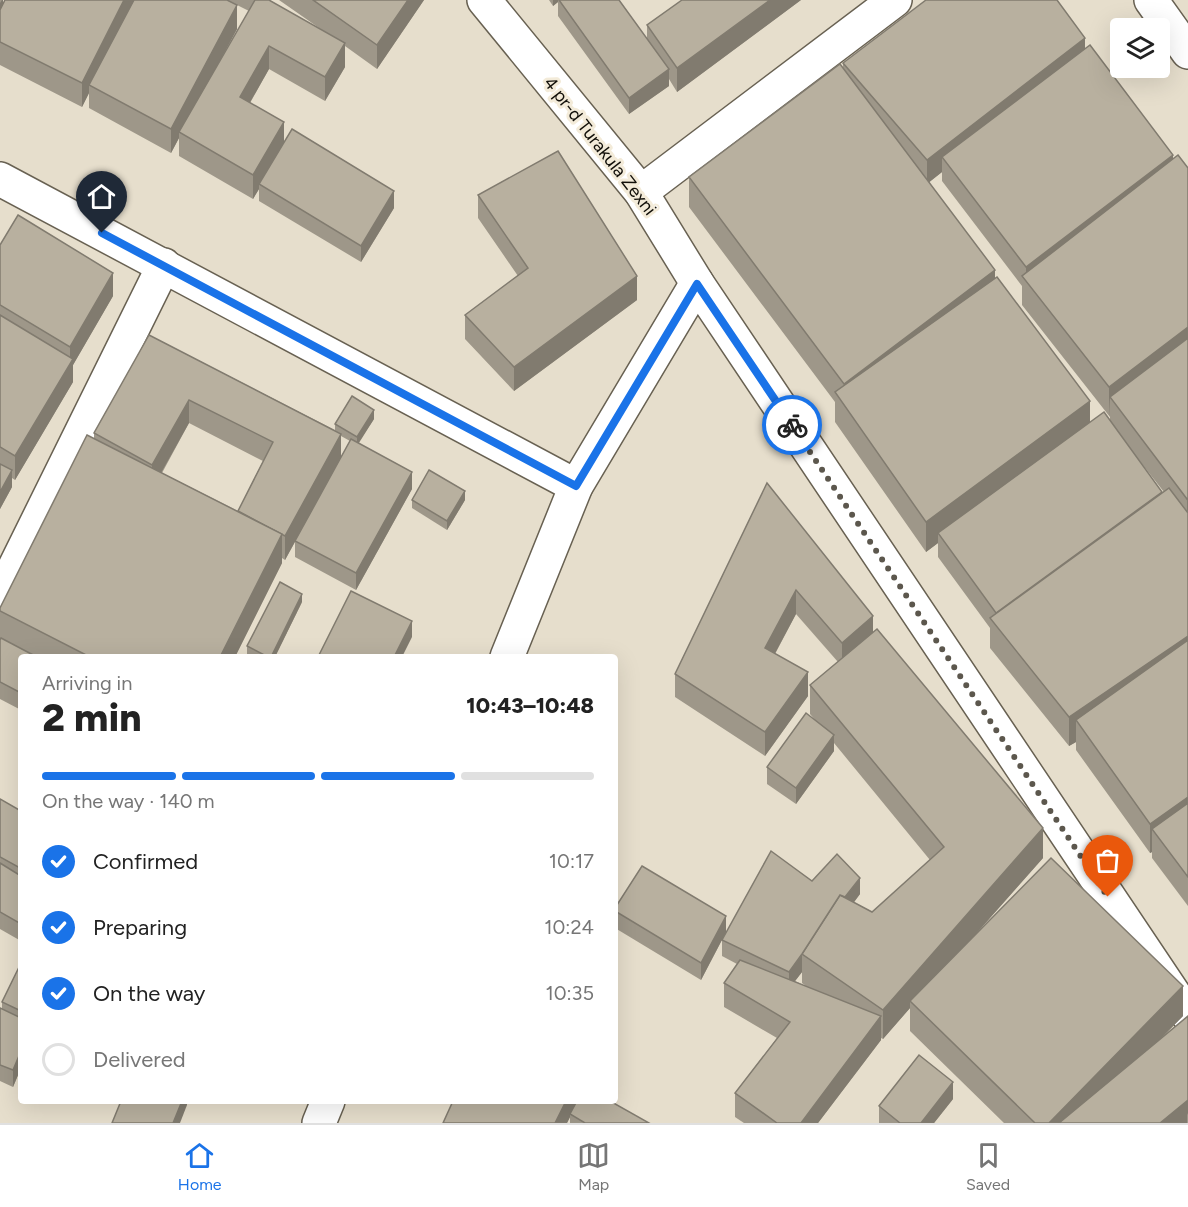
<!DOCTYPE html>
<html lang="en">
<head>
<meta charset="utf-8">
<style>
  :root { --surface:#fff; --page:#f6f6f6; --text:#222; --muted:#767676; --line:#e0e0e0; --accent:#1a73e8 }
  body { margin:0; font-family:Figtree,sans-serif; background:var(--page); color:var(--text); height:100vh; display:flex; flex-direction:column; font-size:22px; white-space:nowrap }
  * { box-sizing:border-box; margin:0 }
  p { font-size:20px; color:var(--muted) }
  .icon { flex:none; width:33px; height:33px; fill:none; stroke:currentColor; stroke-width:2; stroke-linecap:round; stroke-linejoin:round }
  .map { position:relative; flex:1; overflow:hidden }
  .sheet { position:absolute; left:18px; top:654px; width:600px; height:450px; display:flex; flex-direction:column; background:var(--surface); border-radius:6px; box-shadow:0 6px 24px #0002 }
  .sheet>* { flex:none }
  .fabs { position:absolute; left:1110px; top:18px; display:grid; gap:12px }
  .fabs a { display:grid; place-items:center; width:60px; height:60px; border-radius:6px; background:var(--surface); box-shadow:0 6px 24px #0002; font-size:30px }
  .pin { position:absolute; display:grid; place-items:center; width:51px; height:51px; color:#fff; margin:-62px -26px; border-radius:50% 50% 50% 0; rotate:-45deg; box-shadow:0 0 6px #0007 }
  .pin .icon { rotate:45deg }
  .courier { position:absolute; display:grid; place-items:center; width:60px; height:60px; margin:-30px; border:4px solid #1a73e8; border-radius:50%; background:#fff; color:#222; box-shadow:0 2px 8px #0007 }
  .summary em { font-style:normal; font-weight:800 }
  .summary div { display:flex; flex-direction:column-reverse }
  .summary { display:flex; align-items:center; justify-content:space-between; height:102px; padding:0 24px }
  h1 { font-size:39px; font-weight:800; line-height:45px }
  .bar { display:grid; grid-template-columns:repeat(4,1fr); gap:9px 6px; align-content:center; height:72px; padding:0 24px }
  .bar i { height:8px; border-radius:4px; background:var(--line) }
  .bar .on { background:var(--accent) }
  .bar p { grid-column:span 4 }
  ol { padding:0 24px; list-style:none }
  li { display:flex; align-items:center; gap:18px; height:66px }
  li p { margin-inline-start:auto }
  li .icon { padding:6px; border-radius:50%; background:var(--accent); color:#fff; stroke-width:4 }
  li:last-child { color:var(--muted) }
  li i { width:33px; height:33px; border:3px solid var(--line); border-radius:50% }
  .dock { display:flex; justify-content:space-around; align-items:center; height:84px; border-top:2px solid var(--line); background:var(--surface); font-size:16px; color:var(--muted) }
  .dock a { display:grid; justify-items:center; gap:3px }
  .dock .on { color:var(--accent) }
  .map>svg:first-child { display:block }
</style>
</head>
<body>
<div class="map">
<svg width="1188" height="1123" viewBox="0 0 1188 1123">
  <rect width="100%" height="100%" fill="#e6decc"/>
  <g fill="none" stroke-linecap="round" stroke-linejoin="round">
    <g stroke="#686152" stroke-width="36">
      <g id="minor">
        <path d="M484,0L641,192L697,283L1188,1015"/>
        <path d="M1151,0L1188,52"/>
        <path d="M0,179L576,486"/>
        <path d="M641,192L895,0"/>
        <path d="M0,597L164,265"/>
        <path d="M507,657L576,486L697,283"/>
        <path d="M319,1123L328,1101"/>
      </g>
    </g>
    <use href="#minor" stroke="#fff" stroke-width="33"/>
  </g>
  <g fill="#9e9789" fill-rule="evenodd">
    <path d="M0,0H3V3L5,0H269L322,30L279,0H424L377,69L345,46V67L325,101L269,69L250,103L284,143L394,208L361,262L259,201V189L253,199L179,156V138L171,153L89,108V93L82,107L0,65ZM233,3L249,11L219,63L237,29Z"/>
    <path d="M549,0H619L647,39V25L801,0L677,92L669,79V86L629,114L558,16V2L553,6Z"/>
    <path d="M1085,49L1173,159L1188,168V906L1152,858V852L1150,853L1076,750V742L1069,746L990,648V628L938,557V543L926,552L835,422V402L689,207V177L843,68V63ZM942,172V181L1022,286V305L1110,417V420L1090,423L995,278L929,182ZM1135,455L1164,492L1162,493Z"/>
    <path d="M478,195L637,300L514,391L465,339V315L518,276L478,218Z"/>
    <path d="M0,245L113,296L73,365V382L15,480L12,478V487L0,509Z"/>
    <path d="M149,335L335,430V424L374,419L358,443L412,489L356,590L295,557V542L285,560L282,558V563L235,657H21V710L0,699V608L94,438V433ZM189,423L263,461L238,511L162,473ZM341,436L350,441L341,457Z"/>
    <path d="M767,483L873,632L1043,858L966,945L1183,1016L1158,1041L1188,1016V1123H1004L910,1031V1008L883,1039L881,1038V1040L818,1123H744L735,1117V1093L777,1038L724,1007V983L737,964L722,956V940L701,980L615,928V908L726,932L812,881L860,894L854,902L872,912L930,860L834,743V751L796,804L767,784V767L816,721L810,714V685L838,662L796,614L775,654L808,696L765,756L675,697V674ZM802,972V983L806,986L795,981Z"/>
    <path d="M412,500H465L447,530L412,508Z"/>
    <path d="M302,602L275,657H251L247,655V646Z"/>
    <path d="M0,799L21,811V941L0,929Z"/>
    <path d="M21,963V1068L13,1087L0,1081V1008L2,1009V1002Z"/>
    <path d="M953,1099L934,1123H879V1106Z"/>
    <path d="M453,1101L649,1123H570V1117L567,1123H443Z"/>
  </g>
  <g fill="#817b6f">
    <path d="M2,0H3V13L0,20V3Z"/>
    <path d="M124,0H136L89,85V93L82,107V83Z"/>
    <path d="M408,0H424L377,69V45Z"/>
    <path d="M553,0H558V2L553,6Z"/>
    <path d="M770,0H801L677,92V68Z"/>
    <path d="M237,5V29L181,133L179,132V138L171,153V129Z"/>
    <path d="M1085,38V62L942,157V172L927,184V160Z"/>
    <path d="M345,43V67L325,101V77Z"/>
    <path d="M269,46V69L240,120V97Z"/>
    <path d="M669,69V86L629,114V98Z"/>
    <path d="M284,122V146L259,184V189L253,199V175Z"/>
    <path d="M1173,155V178L1026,280V267Z"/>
    <path d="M394,191V208L361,262V246Z"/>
    <path d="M995,270V300L844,405V384Z"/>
    <path d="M113,273V296L73,365V382L15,480V456L70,364V347Z"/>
    <path d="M637,276V300L514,391V367Z"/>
    <path d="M1188,327V356L1110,397L1109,417V387Z"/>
    <path d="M189,400V423L152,489V465Z"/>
    <path d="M1090,401V431L938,533V543L926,552V522Z"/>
    <path d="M374,410V419L357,446V437Z"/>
    <path d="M341,434V457L285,560V536Z"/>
    <path d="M12,470V487L0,509V492Z"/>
    <path d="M412,472V489L356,590V573Z"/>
    <path d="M465,491V500L447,530V521Z"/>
    <path d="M1188,498V522L1187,523V499Z"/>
    <path d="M282,534V563L235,657H220Z"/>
    <path d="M796,590V614L765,672V648Z"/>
    <path d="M302,594V602L275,657H271Z"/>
    <path d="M873,616V640L842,666V643Z"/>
    <path d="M412,621V637L402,657H394Z"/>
    <path d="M1188,636V666L1076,720V742L1069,746V717Z"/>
    <path d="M808,672V696L765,756V732Z"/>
    <path d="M834,735V751L796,804V788Z"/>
    <path d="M1188,797V826L1152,829V852L1150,853V824Z"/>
    <path d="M1043,828V858L914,1004L910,1001V1008L883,1039V1010Z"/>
    <path d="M860,878V894L811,960L802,954Z"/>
    <path d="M726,916V932L701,980V963Z"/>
    <path d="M802,955V972L789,989V972Z"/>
    <path d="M1183,986V1016L1078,1123H1049Z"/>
    <path d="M881,1016V1040L818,1123H801Z"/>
    <path d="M21,1051V1068L13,1087V1070Z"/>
    <path d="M953,1082V1099L934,1123H921Z"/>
    <path d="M1188,1100V1115L1187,1113V1123H1160Z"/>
    <path d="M182,1101H187V1105L180,1123H173Z"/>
    <path d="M566,1101H578L570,1114V1117L567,1123H555Z"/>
  </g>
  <g fill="#b8b09f" stroke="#817b6f" stroke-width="1.5">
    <path d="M5,0H124L82,83L0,42V10Z"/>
    <path d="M134,0H227L237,5L171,129L89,85Z"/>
    <path d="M255,0H269L345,43L325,77L269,46L240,97L284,122L253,175L179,132Z"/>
    <path d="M313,0H408L377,45Z"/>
    <path d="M559,0H619L669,69L629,98Z"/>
    <path d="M682,0H770L677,68L647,25Z"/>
    <path d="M926,0H1057L1085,38L927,160L843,63Z"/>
    <path d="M1090,45L1173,155L1026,267L942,157Z"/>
    <path d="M840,64L995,270L844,384L689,177Z"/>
    <path d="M292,129L394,191L361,246L259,184Z"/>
    <path d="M558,151L637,276L514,367L465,315L528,268L478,195Z"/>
    <path d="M1178,155L1188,168V327L1109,387L1022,276Z"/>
    <path d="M18,215L113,273L70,347L0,305V245Z"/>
    <path d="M997,277L1090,401L926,522L835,392Z"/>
    <path d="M0,315L73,359L15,456L0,447Z"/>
    <path d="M149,335L341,434L285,536L238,511L273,442L189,400L152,465L94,433Z"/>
    <path d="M1188,338V498L1187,499L1110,397Z"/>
    <path d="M352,396L374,410L357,437L335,424Z"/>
    <path d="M1104,412L1162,492L996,613L938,533Z"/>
    <path d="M87,435L282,534L220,657H90L0,611V608Z"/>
    <path d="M351,439L412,472L356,573L295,541Z"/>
    <path d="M0,464L12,470L0,492Z"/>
    <path d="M429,470L465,491L447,521L412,500Z"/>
    <path d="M767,483L873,616L842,643L796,590L765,648L808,672L765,732L675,674Z"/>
    <path d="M1169,488L1188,513V636L1069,717L990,618Z"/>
    <path d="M280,582L302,594L271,657H268L247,646Z"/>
    <path d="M351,591L412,621L394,657H318Z"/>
    <path d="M877,629L1043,828L883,1010L802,954L840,895L872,912L944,847L810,685Z"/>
    <path d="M1,638L37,657H21V693L0,682V640Z"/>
    <path d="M1188,640V797L1150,824L1076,720Z"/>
    <path d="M806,713L834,735L796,788L767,767Z"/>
    <path d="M0,799L21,811L20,868L0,857Z"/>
    <path d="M1188,803V877L1152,829Z"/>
    <path d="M771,851L812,881L837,854L860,878L845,897L840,895L802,954L789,972L722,940Z"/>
    <path d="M1051,858L1183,986L1049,1123H1035L910,1001Z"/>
    <path d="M0,863L21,876V924L0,912Z"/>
    <path d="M642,866L726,916L701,963L615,911V908Z"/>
    <path d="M740,960L881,1016L801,1123H777L735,1093L790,1022L724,983Z"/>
    <path d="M21,963V1011L2,1002Z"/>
    <path d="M0,1008L21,1018V1051L13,1070L0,1065Z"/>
    <path d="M1188,1016V1100L1160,1123H1059Z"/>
    <path d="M919,1055L953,1082L921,1123H900L879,1106Z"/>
    <path d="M121,1101H182L173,1123H112Z"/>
    <path d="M453,1101H566L555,1123H443Z"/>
    <path d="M577,1101H610L649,1123H585L570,1114Z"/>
  </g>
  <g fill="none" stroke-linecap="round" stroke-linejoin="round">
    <path stroke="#5c574d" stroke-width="6" stroke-dasharray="0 10.8" d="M792,425L1108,897"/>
    <path stroke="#1a73e8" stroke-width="8" d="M102,233L576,486L697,284L792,425"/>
  </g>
  <g text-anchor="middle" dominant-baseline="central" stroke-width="6" stroke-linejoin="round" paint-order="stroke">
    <g font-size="18" fill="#110f09" stroke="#f3ebd9">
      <text transform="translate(600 146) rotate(52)">4 pr-d Turakula Zexni</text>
    </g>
  </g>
</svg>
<div class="fabs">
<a><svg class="icon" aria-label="layers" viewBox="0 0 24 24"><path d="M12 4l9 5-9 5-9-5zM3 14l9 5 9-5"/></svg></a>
</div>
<div class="pin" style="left:1108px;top:897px;background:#ea580c"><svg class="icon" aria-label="bag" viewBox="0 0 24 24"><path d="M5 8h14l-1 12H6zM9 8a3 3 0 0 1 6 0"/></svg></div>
<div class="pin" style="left:102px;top:233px;background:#1f2937"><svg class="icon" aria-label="home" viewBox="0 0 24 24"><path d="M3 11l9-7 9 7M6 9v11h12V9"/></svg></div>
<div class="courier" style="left:792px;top:425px"><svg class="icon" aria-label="bike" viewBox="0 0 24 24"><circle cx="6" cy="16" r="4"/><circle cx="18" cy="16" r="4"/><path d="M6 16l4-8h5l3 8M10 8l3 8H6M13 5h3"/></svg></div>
<section class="sheet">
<div class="summary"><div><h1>2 min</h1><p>Arriving in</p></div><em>10:43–10:48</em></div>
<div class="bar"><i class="on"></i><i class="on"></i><i class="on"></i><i></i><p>On the way · 140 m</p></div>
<ol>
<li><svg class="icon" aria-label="check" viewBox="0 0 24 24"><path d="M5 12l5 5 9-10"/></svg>Confirmed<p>10:17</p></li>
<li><svg class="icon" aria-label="check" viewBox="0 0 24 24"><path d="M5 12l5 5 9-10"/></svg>Preparing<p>10:24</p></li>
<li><svg class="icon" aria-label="check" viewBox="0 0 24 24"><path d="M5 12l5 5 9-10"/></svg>On the way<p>10:35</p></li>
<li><i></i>Delivered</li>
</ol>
</section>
</div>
<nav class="dock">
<a class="on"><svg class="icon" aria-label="home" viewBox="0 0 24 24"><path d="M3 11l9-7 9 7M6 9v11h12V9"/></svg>Home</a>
<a><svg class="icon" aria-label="map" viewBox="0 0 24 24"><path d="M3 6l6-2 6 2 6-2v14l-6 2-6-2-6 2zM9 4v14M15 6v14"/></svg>Map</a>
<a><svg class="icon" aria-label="saved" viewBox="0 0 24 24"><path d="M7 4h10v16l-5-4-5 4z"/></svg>Saved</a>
</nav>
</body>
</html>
